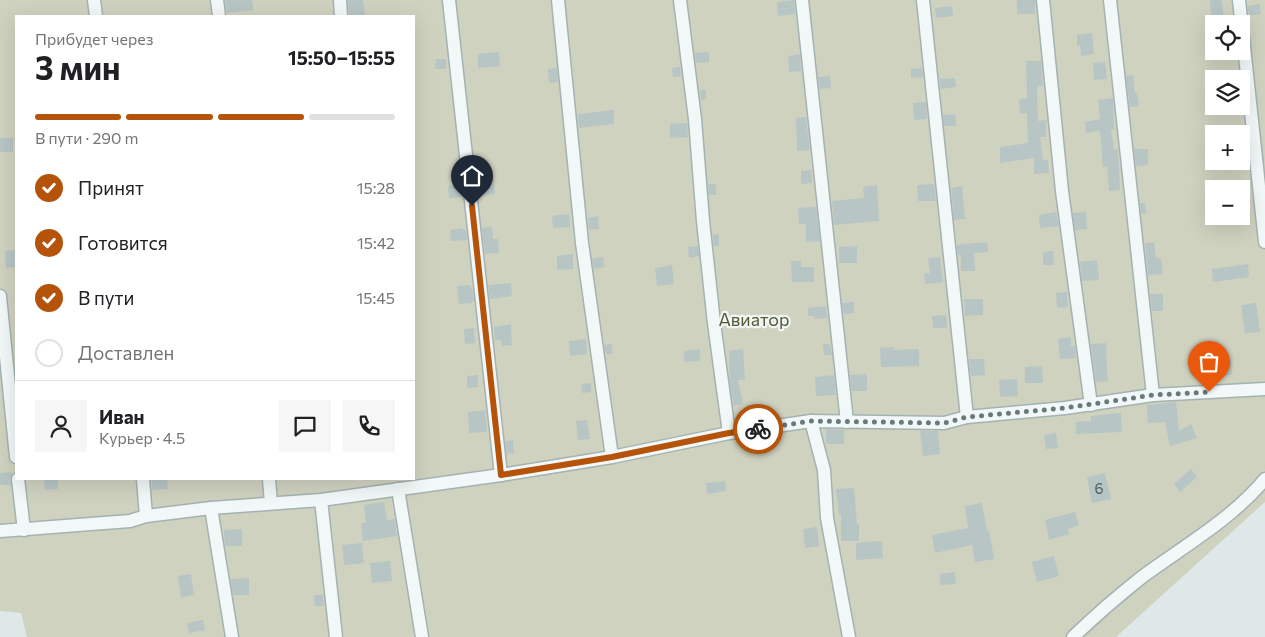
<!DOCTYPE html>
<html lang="ru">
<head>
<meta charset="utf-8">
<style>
  :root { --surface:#fff; --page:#f6f6f6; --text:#202124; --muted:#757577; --line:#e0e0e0; --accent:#b45309 }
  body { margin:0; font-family:Commissioner,sans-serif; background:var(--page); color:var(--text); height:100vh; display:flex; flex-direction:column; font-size:19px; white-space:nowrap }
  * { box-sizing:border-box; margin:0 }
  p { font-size:16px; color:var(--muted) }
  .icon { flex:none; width:28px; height:28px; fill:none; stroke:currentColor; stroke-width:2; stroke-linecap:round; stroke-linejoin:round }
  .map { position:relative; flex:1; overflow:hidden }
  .details { position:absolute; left:15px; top:15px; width:400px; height:465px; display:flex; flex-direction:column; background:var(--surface); border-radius:0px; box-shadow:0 5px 20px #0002 }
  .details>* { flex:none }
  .tools { position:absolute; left:1205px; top:15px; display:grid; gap:10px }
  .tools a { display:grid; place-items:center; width:45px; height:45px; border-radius:0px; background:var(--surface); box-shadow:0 5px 20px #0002; font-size:25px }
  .pin { position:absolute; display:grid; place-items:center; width:42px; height:42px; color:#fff; margin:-51px -21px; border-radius:50% 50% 50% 0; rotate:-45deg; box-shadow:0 0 5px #0007 }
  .pin .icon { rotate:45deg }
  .courier { position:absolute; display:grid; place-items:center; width:50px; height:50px; margin:-25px; border:4px solid #b45309; border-radius:50%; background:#fff; color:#222; box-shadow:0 1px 6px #0007 }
  .headline em { font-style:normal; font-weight:700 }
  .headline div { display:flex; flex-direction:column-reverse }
  .headline { display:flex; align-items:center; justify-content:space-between; height:85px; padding:0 20px }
  h1 { font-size:32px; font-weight:700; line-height:38px }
  .bar { display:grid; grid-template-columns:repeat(4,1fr); gap:8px 5px; align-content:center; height:60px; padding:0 20px }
  .bar i { height:6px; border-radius:4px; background:var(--line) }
  .bar .on { background:var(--accent) }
  .bar p { grid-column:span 4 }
  .line { display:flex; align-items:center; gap:12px; padding:0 20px; border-top:1px solid var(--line) }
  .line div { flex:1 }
  .round { display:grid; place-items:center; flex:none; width:52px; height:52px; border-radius:0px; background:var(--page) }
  ol { padding:0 20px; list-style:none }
  li { display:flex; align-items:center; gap:15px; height:55px }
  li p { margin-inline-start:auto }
  li .icon { padding:5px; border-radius:50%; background:var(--accent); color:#fff; stroke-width:4 }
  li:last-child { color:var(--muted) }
  li i { width:28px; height:28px; border:2px solid var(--line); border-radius:50% }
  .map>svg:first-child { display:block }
</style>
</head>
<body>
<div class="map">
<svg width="1265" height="637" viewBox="0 0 1265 637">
  <rect width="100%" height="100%" fill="#dfe8e8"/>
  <path fill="#d0d2c0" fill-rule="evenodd" d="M0,0H1265V502L1116,637H27L21,613L0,611ZM16,16H414V479H16ZM1214,24H1241V51H1214ZM1214,79H1241V106H1214ZM1214,134H1241V161H1214ZM1214,189H1241V216H1214Z"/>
  <g fill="#b7c5c5">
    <path d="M225,0H252L254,10L227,13Z"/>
    <path d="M348,0H363L365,15L349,16Z"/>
    <path d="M794,0L795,14L778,16L777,2Z"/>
    <rect x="1017" y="0" width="18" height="14"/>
    <path d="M1210,0H1222L1224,19L1211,21Z"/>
    <path d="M1260,4L1261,14L1249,16L1248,6Z"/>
    <path d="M952,6L953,16L936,18L935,8Z"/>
    <path d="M1092,33L1094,54L1081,56L1080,45L1077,46V35Z"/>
    <path d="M499,52L500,66L478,68V54Z"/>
    <path d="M709,52V62L696,63L695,53Z"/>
    <path d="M800,54L801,71L789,72L788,56Z"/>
    <path d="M436,59H446V69H435Z"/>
    <path d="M1026,61H1041L1043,86H1037L1038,121L1046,120V137H1040L1043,160H1048L1049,173L1034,174V158L1000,163V147L1028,143L1027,113L1020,114L1019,99L1027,98Z"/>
    <path d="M1105,62L1107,79L1094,80L1093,63Z"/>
    <path d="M680,67L681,76L673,77L672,68Z"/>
    <path d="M557,68L558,82L549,83L548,69Z"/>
    <path d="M922,68L923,77L911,78V69Z"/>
    <path d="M1133,75L1135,93H1137L1139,106L1130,107L1126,76Z"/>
    <path d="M830,76L831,88L820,89L818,77Z"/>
    <path d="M955,78L956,87L941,89L940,79Z"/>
    <path d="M700,90H706V99L701,100Z"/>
    <path d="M1113,98L1114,129L1111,130L1114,150L1118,149L1120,190L1109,191L1107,166L1103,167L1100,131L1086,133L1085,122L1100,119L1098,100Z"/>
    <path d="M926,102L927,119L914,120L913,103Z"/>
    <path d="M614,110V124L579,128L578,114Z"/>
    <path d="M955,114L956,126H944L943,115Z"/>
    <path d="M806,117L810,150L797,151L796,118Z"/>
    <path d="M687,123L688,137L670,138V124Z"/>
    <rect x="0" y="138" width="13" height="14"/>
    <path d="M1134,149H1148V165L1136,166Z"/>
    <path d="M811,170L812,183L801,184V171Z"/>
    <path d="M493,176L495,194L479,196L477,177Z"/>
    <path d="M708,184H716V195H709Z"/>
    <path d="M934,184L936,201H918L917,185Z"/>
    <path d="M461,185L462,197L449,198L448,186Z"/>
    <path d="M877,185L879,221L834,225L832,201L864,198L863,187Z"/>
    <path d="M962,186L965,219L954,220L951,188Z"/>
    <path d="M1140,203H1145L1146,213H1141Z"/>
    <path d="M816,207L820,241L806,242V224H799L798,208Z"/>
    <path d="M1056,212L1059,226L1040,228L1039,215Z"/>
    <path d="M1086,212L1087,229L1075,230L1073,213Z"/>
    <path d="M569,214L570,227L553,228L552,216Z"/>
    <path d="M598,216L599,229L589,230L588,218Z"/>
    <path d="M492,227L493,239H498L499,253L485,254L482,228Z"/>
    <path d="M463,228V230H466L467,240L451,241L450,230Z"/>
    <path d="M719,234V246H714L713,235Z"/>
    <path d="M987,242L988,252L974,253L975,271H961V255H958L957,245Z"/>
    <path d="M1154,242L1156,258H1161L1163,274L1148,275L1145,243Z"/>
    <path d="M698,246L699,256L689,258L688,247Z"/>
    <path d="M857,246V263H839V247Z"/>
    <path d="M15,250L16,267L6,268L5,251Z"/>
    <path d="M1053,251L1054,265H1043V252Z"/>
    <path d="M573,254V269L557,270V256Z"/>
    <path d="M603,257L604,267L594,269L592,259Z"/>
    <path d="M940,257L943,282L925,284L924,274L930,273L928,258Z"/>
    <path d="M1097,260L1099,280L1082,281L1080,262Z"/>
    <path d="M791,261H801V267H814V282H792Z"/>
    <path d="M1248,264L1249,277L1213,282L1212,269Z"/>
    <path d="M672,265L674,284L657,286L655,268Z"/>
    <path d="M511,283L512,296L490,299L488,285Z"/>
    <path d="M470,285V288L472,287L474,301H472V303L459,304L457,286Z"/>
    <path d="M1067,292L1068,307L1057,308L1056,293Z"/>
    <path d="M1150,294H1163V311H1152Z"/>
    <path d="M964,299H983V315L965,316Z"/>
    <path d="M854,302V313L844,314L842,303Z"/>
    <path d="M1256,303L1260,332L1245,333L1241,305Z"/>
    <path d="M826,306L827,318L815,319L814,316H808V308Z"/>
    <path d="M946,315L947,328H933L932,316Z"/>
    <path d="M511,324L512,345L501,346V340H495L494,327Z"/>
    <path d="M474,328L475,343L465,344L464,329Z"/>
    <path d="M1071,337V346H1075L1076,358L1060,359L1058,339Z"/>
    <path d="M586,339L587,354L570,356L569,341Z"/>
    <path d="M1106,343L1107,354H1106L1108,381L1096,382L1091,344Z"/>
    <path d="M612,344V354H606L604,345Z"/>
    <path d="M823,344H830L832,355H824Z"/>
    <path d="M894,347V350L919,349V366L881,367L880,348Z"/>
    <path d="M700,349V361L684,362V351Z"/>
    <path d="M743,349L745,380H738L743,404L734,406L730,384L729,351Z"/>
    <path d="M969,359H984L985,375L971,376Z"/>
    <path d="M1213,359H1231L1232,375L1214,376Z"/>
    <path d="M1042,366L1043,383H1025V367Z"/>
    <path d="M867,374V391H852L850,375Z"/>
    <path d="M478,375V387L467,388V376Z"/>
    <path d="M834,375L836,395L816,396L815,377Z"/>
    <path d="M1017,379L1018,396L1000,397L999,380Z"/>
    <path d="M591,383V392L582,393L581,384Z"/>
    <path d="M1176,402L1179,431L1191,424L1197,438L1170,446L1165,422L1148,423L1147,405Z"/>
    <path d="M485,410L487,432L469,433L468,412Z"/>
    <path d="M1121,413L1122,432L1076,434V422L1091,421V416Z"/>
    <path d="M587,420L590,439L578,440L576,421Z"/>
    <path d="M826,429L844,430V444H826Z"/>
    <path d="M920,431H938L940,454L923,456Z"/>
    <path d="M1056,433L1058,448L1046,449L1044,435Z"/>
    <path d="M513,440L514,453L507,454L505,441Z"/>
    <path d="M1191,469L1197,477L1180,492L1174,484Z"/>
    <path d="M12,472L10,479L11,485H0V473Z"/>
    <path d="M1105,473L1111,499L1092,503L1087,477Z"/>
    <path d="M58,479V489L45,490L44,480Z"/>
    <path d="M167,479L168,489L152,490V480Z"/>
    <path d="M725,481L726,491L707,494L706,483Z"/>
    <path d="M854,488L857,525L859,524V541H841V515H839L836,489Z"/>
    <path d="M384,502L387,520L395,519L397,536L363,541L361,523H366L364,505Z"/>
    <path d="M982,503L987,531H989L994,559L975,562L972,545L935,553L932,535L968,528L965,506Z"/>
    <path d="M1075,512L1079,525L1068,529L1069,534L1049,540L1045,520Z"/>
    <path d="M817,527L819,546L805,548L803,529Z"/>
    <path d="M242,529V546H225L224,530Z"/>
    <path d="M882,541L883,558L856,560V543Z"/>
    <path d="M362,543L364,563L344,565L342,545Z"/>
    <path d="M1054,556L1059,576L1037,582L1032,562Z"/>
    <path d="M390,561L392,581L372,583L370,563Z"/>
    <path d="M955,572L956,584L940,585V574Z"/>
    <path d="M191,574L194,595L181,597L178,576Z"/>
    <path d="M249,578V595H233L231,579Z"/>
    <path d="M314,595H323L324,606H315Z"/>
    <path d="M203,620L205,630L189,633L187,623Z"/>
  </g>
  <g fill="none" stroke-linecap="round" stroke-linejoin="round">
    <g stroke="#a4b2b2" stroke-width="15">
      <g id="minor">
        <path d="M94,0L96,16"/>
        <path d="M217,0L219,16"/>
        <path d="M340,0L341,16"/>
        <path d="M449,0L501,475"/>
        <path d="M558,0L582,243L612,457"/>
        <path d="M680,0L695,119L703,221L714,323L729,433"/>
        <path d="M802,0L847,422"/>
        <path d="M923,0L967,417"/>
        <path d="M1043,0L1062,191L1091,405"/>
        <path d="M1110,0L1153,395"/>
        <path d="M1239,0L1265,242"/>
        <path d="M0,296L16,457"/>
        <path d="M811,421L824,470L827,518L849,637"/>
        <path d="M18,479L24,530"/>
        <path d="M143,479L146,516"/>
        <path d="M269,479L271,503"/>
        <path d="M398,489L422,637"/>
        <path d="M321,500L336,637"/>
        <path d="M211,508L232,637"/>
        <path d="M0,531L130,521L146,516L211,508L321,500L501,475L612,457L729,433L811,421L944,423L967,417L1065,408L1153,395L1265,389"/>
        <path d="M1073,637C1095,616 1118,596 1142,577C1184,546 1232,519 1265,479"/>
      </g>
    </g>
    <use href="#minor" stroke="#f2f7f7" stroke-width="12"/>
  </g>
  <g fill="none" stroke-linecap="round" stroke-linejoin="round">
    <path stroke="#687a7a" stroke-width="5" stroke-dasharray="0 9" d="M758,429L811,421L944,423L967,417L1065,408L1153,395L1209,392"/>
    <path stroke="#b45309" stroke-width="6" d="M472,206L501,475L612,457L729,433L758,429"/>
  </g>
  <g text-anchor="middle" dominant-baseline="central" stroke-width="4.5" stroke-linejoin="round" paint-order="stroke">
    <g font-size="15" fill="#4c6060">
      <text x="1099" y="488">6</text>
    </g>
    <g font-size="18" fill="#555b36" stroke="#eff6f5">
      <text x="754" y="319">Авиатор</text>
    </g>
  </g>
</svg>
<div class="tools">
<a><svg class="icon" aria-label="locate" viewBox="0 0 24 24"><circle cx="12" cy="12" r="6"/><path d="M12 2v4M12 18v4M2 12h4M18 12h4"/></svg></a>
<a><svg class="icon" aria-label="layers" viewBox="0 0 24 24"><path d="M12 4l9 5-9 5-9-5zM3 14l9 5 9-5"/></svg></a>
<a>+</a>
<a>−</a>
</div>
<div class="pin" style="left:1209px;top:392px;background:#ea580c"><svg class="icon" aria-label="bag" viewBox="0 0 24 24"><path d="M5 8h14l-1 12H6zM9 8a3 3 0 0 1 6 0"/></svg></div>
<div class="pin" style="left:472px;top:206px;background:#1f2937"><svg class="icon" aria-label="home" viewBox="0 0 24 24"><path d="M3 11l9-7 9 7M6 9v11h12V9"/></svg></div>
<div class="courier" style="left:758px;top:429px"><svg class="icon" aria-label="bike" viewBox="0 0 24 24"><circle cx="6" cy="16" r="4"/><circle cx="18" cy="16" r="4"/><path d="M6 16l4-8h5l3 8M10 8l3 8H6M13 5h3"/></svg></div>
<section class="details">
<div class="headline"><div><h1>3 мин</h1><p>Прибудет через</p></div><em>15:50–15:55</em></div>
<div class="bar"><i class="on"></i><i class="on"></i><i class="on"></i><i></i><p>В пути · 290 m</p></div>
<ol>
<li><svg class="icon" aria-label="check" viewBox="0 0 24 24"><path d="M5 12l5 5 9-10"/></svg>Принят<p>15:28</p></li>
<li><svg class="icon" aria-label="check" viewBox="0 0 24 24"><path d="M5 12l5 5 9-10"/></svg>Готовится<p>15:42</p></li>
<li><svg class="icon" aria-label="check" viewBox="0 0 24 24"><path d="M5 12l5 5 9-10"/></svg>В пути<p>15:45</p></li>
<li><i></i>Доставлен</li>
</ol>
<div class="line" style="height:90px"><a class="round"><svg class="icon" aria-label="person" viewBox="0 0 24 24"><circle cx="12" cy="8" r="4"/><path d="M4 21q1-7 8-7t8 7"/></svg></a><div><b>Иван</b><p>Курьер · 4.5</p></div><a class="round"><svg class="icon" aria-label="chat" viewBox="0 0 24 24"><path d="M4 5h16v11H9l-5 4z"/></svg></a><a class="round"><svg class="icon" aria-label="phone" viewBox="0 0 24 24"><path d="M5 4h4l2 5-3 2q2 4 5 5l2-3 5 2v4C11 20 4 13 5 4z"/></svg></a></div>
</section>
</div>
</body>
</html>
